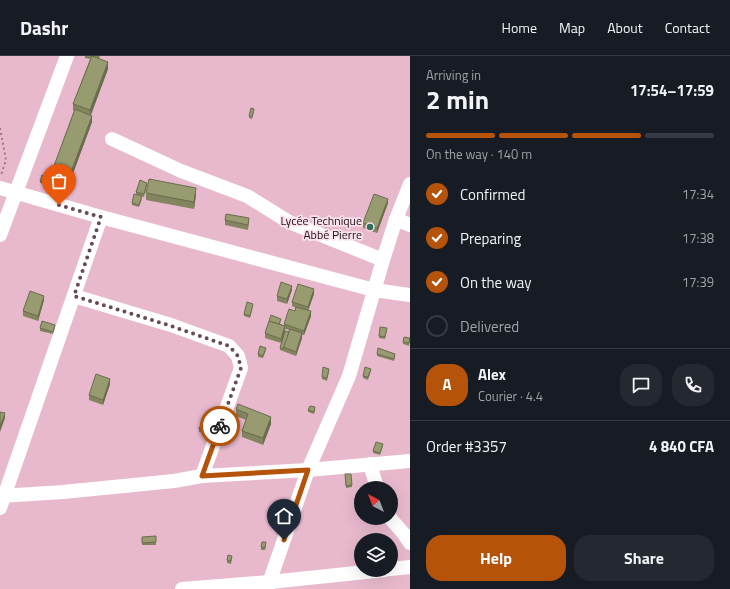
<!DOCTYPE html>
<html lang="en">
<head>
<meta charset="utf-8">
<style>
  :root { --surface:#171b24; --page:#242831; --text:#f1f3f6; --muted:#9ea1a6; --line:#363941; --accent:#b45309 }
  body { margin:0; font-family:"Titillium Web",sans-serif; background:var(--page); color:var(--text); height:100vh; display:flex; flex-direction:column; font-size:15px; white-space:nowrap }
  * { box-sizing:border-box; margin:0 }
  p { font-size:13px; color:var(--muted) }
  .icon { flex:none; width:22px; height:22px; fill:none; stroke:currentColor; stroke-width:2; stroke-linecap:round; stroke-linejoin:round }
  .map { position:relative; flex:1; overflow:hidden }
  .details { display:flex; flex-direction:column; background:var(--surface); width:320px }
  .details>* { flex:none }
  .needle { width:26px; rotate:318deg }
  .controls { position:absolute; left:354px; top:425px; display:grid; gap:8px }
  .controls a { display:grid; place-items:center; width:44px; height:44px; border-radius:50%; background:var(--surface); box-shadow:0 4px 16px #0002; font-size:20px }
  .pin { position:absolute; display:grid; place-items:center; width:34px; height:34px; color:#fff; margin:-41px -17px; border-radius:50% 50% 50% 0; rotate:-45deg; box-shadow:0 0 4px #0007 }
  .pin .icon { rotate:45deg }
  .courier { position:absolute; display:grid; place-items:center; width:40px; height:40px; margin:-20px; border:3px solid #b45309; border-radius:50%; background:#fff; color:#222; box-shadow:0 1px 5px #0007 }
  .head em { font-style:normal; font-weight:700 }
  .head div { display:flex; flex-direction:column-reverse }
  .head { display:flex; align-items:center; justify-content:space-between; height:68px; padding:0 16px }
  h1 { font-size:26px; font-weight:700; line-height:30px }
  .bar { display:grid; grid-template-columns:repeat(4,1fr); gap:6px 4px; align-content:center; height:48px; padding:0 16px }
  .bar i { height:5px; border-radius:3px; background:var(--line) }
  .bar .on { background:var(--accent) }
  .bar p { grid-column:span 4 }
  .line { display:flex; align-items:center; gap:10px; padding:0 16px; border-top:1px solid var(--line) }
  .line div { flex:1 }
  .round { display:grid; place-items:center; flex:none; width:42px; height:42px; border-radius:16px; background:var(--page) }
  ol { padding:0 16px; list-style:none }
  li { display:flex; align-items:center; gap:12px; height:44px }
  li p { margin-inline-start:auto }
  li .icon { padding:4px; border-radius:50%; background:var(--accent); color:#fff; stroke-width:4 }
  li:last-child { color:var(--muted) }
  li i { width:22px; height:22px; border:2px solid var(--line); border-radius:50% }
  .action { display:flex; gap:8px; margin-top:auto; padding:8px 16px }
  .action a { flex:1; height:46px; border-radius:16px; background:var(--accent); color:#fff; font-size:16px; font-weight:700; line-height:46px; text-align:center }
  .action a+a { background:var(--page); color:var(--text) }
  header { display:flex; align-items:center; gap:24px; box-sizing:border-box; height:56px; padding:0 20px; background:var(--surface); border-bottom:1px solid var(--line) }
  header strong { font-size:19px }
  nav { display:flex; gap:22px; margin-inline-start:auto; font-size:14px }
  main { display:flex; flex:1; min-height:0 }
  .map>svg:first-child { display:block }
</style>
</head>
<body>
<header>
<strong>Dashr</strong>
<nav><a>Home</a><a>Map</a><a>About</a><a>Contact</a></nav>
</header>
<main>
<div class="map">
<svg width="410" height="533" viewBox="0 0 410 533">
  <rect width="100%" height="100%" fill="#e8b9cd"/>
  <g fill="none" stroke-linecap="round" stroke-linejoin="round">
    <path stroke="#9a7786" stroke-width="2" stroke-dasharray="2 3" stroke-linecap="butt" d="M0,72L6,104L1,119"/>
    <g stroke="#fff" stroke-width="14">
      <path d="M112,83L181,115L247,140L289,166L383,204"/>
      <path d="M0,132L101,161L374,234L410,239"/>
      <path d="M396,163L410,169"/>
      <path d="M0,179L67,0"/>
      <path d="M74,240L171,269L229,290L238,300L241,312L202,420"/>
      <path d="M370,408L377,432"/>
      <path d="M0,440L63,436L174,425L202,420L308,414L410,405"/>
      <path d="M0,452L101,161"/>
      <path d="M390,462L404,478L410,487"/>
      <path d="M391,513L410,511"/>
      <path d="M182,533L270,526L385,514"/>
      <path d="M267,533L308,414L349,320L383,204L396,163L410,128"/>
    </g>
  </g>
  <g fill="#83855f" fill-rule="evenodd">
    <path d="M85,0H100L99,3L108,13L91,59L92,66L68,131L51,125L50,130L40,127V125L51,122V118L74,55L73,54V48L90,3L85,2Z"/>
    <path d="M254,56L252,63L249,62V60Z"/>
    <path d="M147,129L144,141L136,139V136Z"/>
    <path d="M146,137L196,139L194,153L146,144Z"/>
    <path d="M142,143L139,151L132,149V147Z"/>
    <path d="M388,147L377,177L363,172V167Z"/>
    <path d="M225,164L249,167L248,174L225,169Z"/>
    <path d="M292,234L287,248L277,245V240Z"/>
    <path d="M314,238L308,254L311,260L304,279H302V282L296,300L280,294L281,287L265,282V277L281,265L280,268L284,270V268L295,255L296,252L292,250V246ZM285,273L289,274V276L285,275Z"/>
    <path d="M44,244L38,265L23,260V255Z"/>
    <path d="M253,250L250,262L244,260V258Z"/>
    <path d="M55,271L53,278L40,275V272Z"/>
    <path d="M387,274L385,283L379,282V280Z"/>
    <path d="M410,282L409,290L403,288V286Z"/>
    <path d="M266,294L263,302L258,301V298Z"/>
    <path d="M377,298L395,300L394,305L377,300Z"/>
    <path d="M329,315L327,325L322,323V321Z"/>
    <path d="M371,315L368,324L363,322V320Z"/>
    <path d="M110,328L103,349L89,344V339Z"/>
    <path d="M238,348L271,368L263,389L242,381V375L246,364L236,360V353Z"/>
    <path d="M308,354H315L314,358L308,356Z"/>
    <path d="M212,366L207,378L199,376V373Z"/>
    <path d="M383,390L380,399L373,397V395Z"/>
    <path d="M345,418H351L352,431L346,432Z"/>
    <path d="M142,481L156,486V489H142Z"/>
    <path d="M266,488L265,494H261V491Z"/>
    <path d="M232,502L231,508L227,507V504Z"/>
  </g>
  <g fill="#6a6c4e">
    <path d="M108,6V13L90,61V54Z"/>
    <path d="M92,60V66L68,131V124Z"/>
    <path d="M196,132V139L194,153V146Z"/>
    <path d="M388,143V147L377,177V172Z"/>
    <path d="M292,230V234L287,248V243Z"/>
    <path d="M314,233V238L308,255V251Z"/>
    <path d="M44,240V244L38,265V260Z"/>
    <path d="M311,255V260L304,279V275Z"/>
    <path d="M285,270V275L281,287V283Z"/>
    <path d="M302,277V282L296,300V296Z"/>
    <path d="M110,323V328L103,349V344Z"/>
    <path d="M5,357V362L0,376V371Z"/>
    <path d="M271,361V368L263,389V382Z"/>
    <path d="M212,364V366L207,378V376Z"/>
  </g>
  <g fill="#989b6f" stroke="#6a6c4e">
    <path d="M92,0L108,6L90,54L73,48Z"/>
    <path d="M251,52L254,53L252,61L249,60Z"/>
    <path d="M75,53L92,60L68,124L51,118Z"/>
    <path d="M42,119L51,122L50,127L40,125Z"/>
    <path d="M149,123L196,132L194,146L146,137Z"/>
    <path d="M140,124L147,127L144,138L136,136Z"/>
    <path d="M134,138L142,140L139,149L132,147Z"/>
    <path d="M374,138L388,143L377,172L363,167Z"/>
    <path d="M226,158L249,162L248,169L225,164Z"/>
    <path d="M281,226L292,230L287,243L277,240Z"/>
    <path d="M298,228L314,233L308,251L292,246Z"/>
    <path d="M30,235L44,240L38,260L23,255Z"/>
    <path d="M247,246L253,248L250,260L244,258Z"/>
    <path d="M296,251L311,255L304,275L284,268L289,253L295,255Z"/>
    <path d="M271,259L281,263L279,268L269,265Z"/>
    <path d="M42,265L55,269L53,276L40,272Z"/>
    <path d="M269,265L285,270L281,283L265,277Z"/>
    <path d="M380,271L387,272L385,281L379,280Z"/>
    <path d="M290,273L302,277L296,296L283,291Z"/>
    <path d="M285,275L289,276L283,293L280,292Z"/>
    <path d="M404,281L410,282L409,287L403,286Z"/>
    <path d="M260,290L266,292L263,300L258,298Z"/>
    <path d="M378,292L395,298L394,303L377,298Z"/>
    <path d="M323,311L329,313L327,322L322,321Z"/>
    <path d="M365,311L371,313L368,321L363,320Z"/>
    <path d="M96,318L110,323L103,344L89,339Z"/>
    <path d="M238,348L271,361L263,382L242,375L248,358L236,353Z"/>
    <path d="M310,350L315,351L314,356L308,354Z"/>
    <path d="M0,356L5,357L0,371Z"/>
    <path d="M204,361L212,364L207,376L199,373Z"/>
    <path d="M376,386L383,388L380,397L373,395Z"/>
    <path d="M345,418H351L352,429L346,430Z"/>
    <path d="M156,480V486L142,487V481Z"/>
    <path d="M262,486H266L265,492L261,491Z"/>
    <path d="M228,499L232,500L231,505L227,504Z"/>
  </g>
  <g fill="none" stroke-linecap="round" stroke-linejoin="round">
    <path stroke="#654a57" stroke-width="4" stroke-dasharray="0 7.2" d="M59,149L101,161L74,240L171,270L229,290L238,300L241,312L220,370"/>
    <path stroke="#b45309" stroke-width="5" d="M220,370L202,420L308,414L284,484"/>
  </g>
  <circle fill="#306f5c" stroke="#fae1eb" stroke-width="1.5" cx="370" cy="171" r="4"/>
  <g text-anchor="middle" dominant-baseline="central" stroke-width="3.5" stroke-linejoin="round" paint-order="stroke">
    <g font-size="12" fill="#1f0f17" stroke="#fae1eb" text-anchor="end">
      <text x="362" y="164">Lycée Technique<tspan x="362" dy="14">Abbé Pierre</tspan></text>
    </g>
  </g>
</svg>
<div class="controls">
<a><svg class="needle" viewBox="-14 -14 28 28"><path d="M0-13l5 13h-10z" fill="#e53935"/><path d="M0 13l5-13h-10z" fill="#9ea1a6"/></svg></a>
<a><svg class="icon" aria-label="layers" viewBox="0 0 24 24"><path d="M12 4l9 5-9 5-9-5zM3 14l9 5 9-5"/></svg></a>
</div>
<div class="pin" style="left:59px;top:149px;background:#ea580c"><svg class="icon" aria-label="bag" viewBox="0 0 24 24"><path d="M5 8h14l-1 12H6zM9 8a3 3 0 0 1 6 0"/></svg></div>
<div class="pin" style="left:284px;top:484px;background:#1f2937"><svg class="icon" aria-label="home" viewBox="0 0 24 24"><path d="M3 11l9-7 9 7M6 9v11h12V9"/></svg></div>
<div class="courier" style="left:220px;top:370px"><svg class="icon" aria-label="bike" viewBox="0 0 24 24"><circle cx="6" cy="16" r="4"/><circle cx="18" cy="16" r="4"/><path d="M6 16l4-8h5l3 8M10 8l3 8H6M13 5h3"/></svg></div>
</div>
<section class="details">
<div class="head"><div><h1>2 min</h1><p>Arriving in</p></div><em>17:54–17:59</em></div>
<div class="bar"><i class="on"></i><i class="on"></i><i class="on"></i><i></i><p>On the way · 140 m</p></div>
<ol>
<li><svg class="icon" aria-label="check" viewBox="0 0 24 24"><path d="M5 12l5 5 9-10"/></svg>Confirmed<p>17:34</p></li>
<li><svg class="icon" aria-label="check" viewBox="0 0 24 24"><path d="M5 12l5 5 9-10"/></svg>Preparing<p>17:38</p></li>
<li><svg class="icon" aria-label="check" viewBox="0 0 24 24"><path d="M5 12l5 5 9-10"/></svg>On the way<p>17:39</p></li>
<li><i></i>Delivered</li>
</ol>
<div class="line" style="height:72px"><b class="round" style="background:var(--accent);color:#fff">A</b><div><b>Alex</b><p>Courier · 4.4</p></div><a class="round"><svg class="icon" aria-label="chat" viewBox="0 0 24 24"><path d="M4 5h16v11H9l-5 4z"/></svg></a><a class="round"><svg class="icon" aria-label="phone" viewBox="0 0 24 24"><path d="M5 4h4l2 5-3 2q2 4 5 5l2-3 5 2v4C11 20 4 13 5 4z"/></svg></a></div>
<div class="line" style="height:52px"><div>Order #3357</div><b>4 840 CFA</b></div>
<div class="action"><a>Help</a><a>Share</a></div>
</section>
</main>
</body>
</html>
